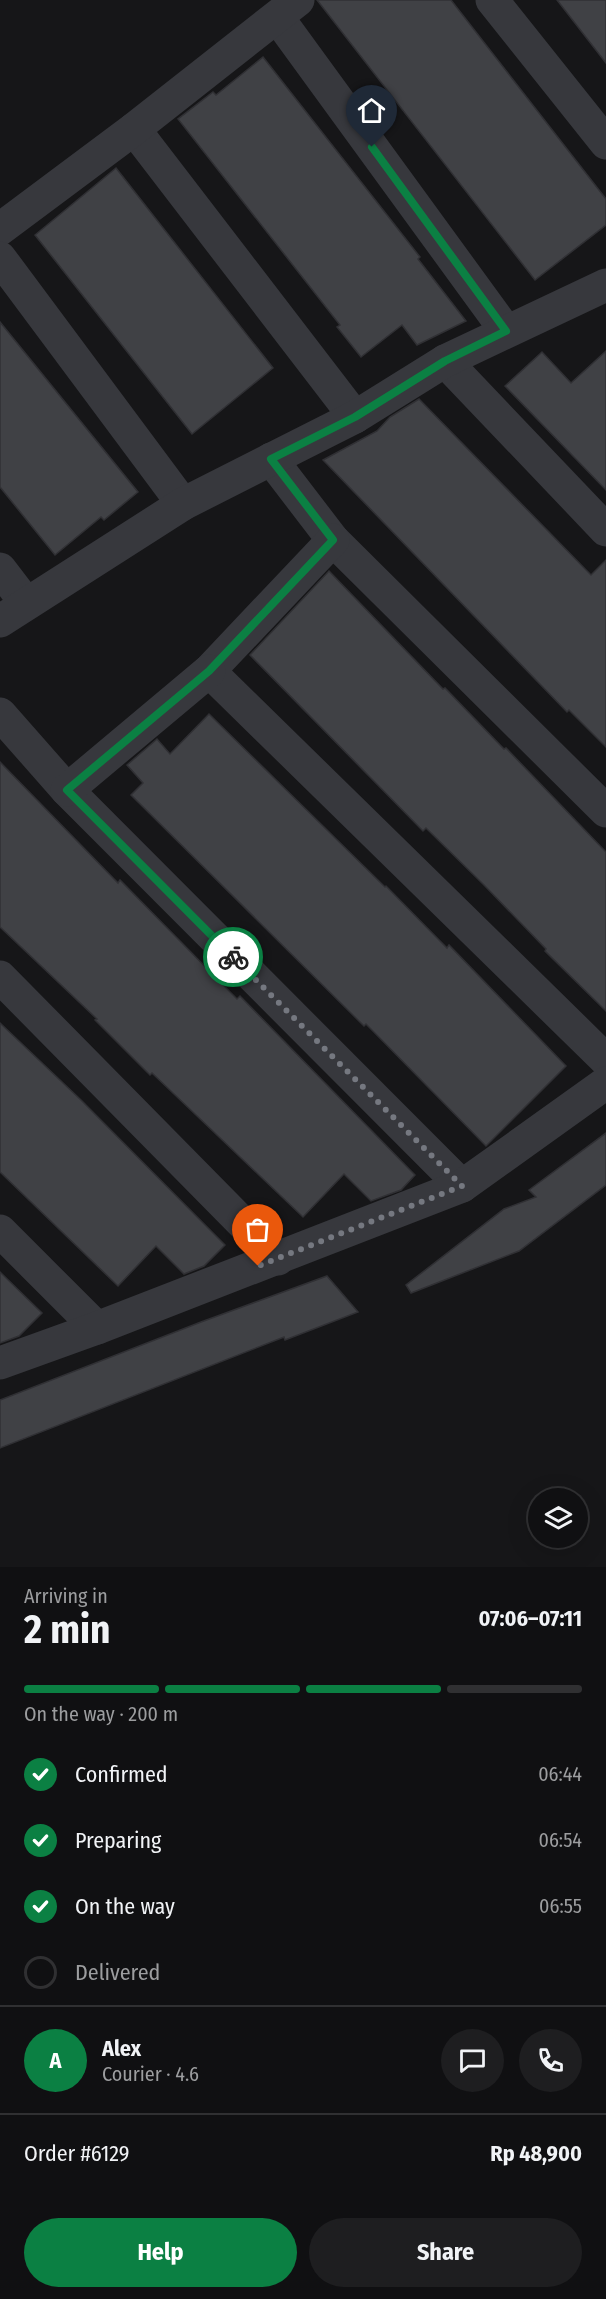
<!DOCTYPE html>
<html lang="en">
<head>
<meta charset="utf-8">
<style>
  :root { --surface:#101012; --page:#1e1e20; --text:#f1f3f6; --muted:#9c9d9f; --line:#303032; --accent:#0b8043 }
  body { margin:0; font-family:"Fira Sans Condensed",sans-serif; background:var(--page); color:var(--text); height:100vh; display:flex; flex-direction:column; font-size:22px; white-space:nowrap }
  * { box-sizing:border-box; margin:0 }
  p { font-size:20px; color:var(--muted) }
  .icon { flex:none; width:33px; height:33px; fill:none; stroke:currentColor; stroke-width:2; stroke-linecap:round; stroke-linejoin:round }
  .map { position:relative; height:1567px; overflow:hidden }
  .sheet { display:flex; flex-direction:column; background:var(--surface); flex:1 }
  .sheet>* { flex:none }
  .fabs { position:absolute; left:528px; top:1488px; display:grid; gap:12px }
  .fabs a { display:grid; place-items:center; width:60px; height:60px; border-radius:50%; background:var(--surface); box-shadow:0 6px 24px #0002,0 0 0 2px var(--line); font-size:30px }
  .pin { position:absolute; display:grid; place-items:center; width:51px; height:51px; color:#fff; margin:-62px -26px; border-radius:50% 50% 50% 0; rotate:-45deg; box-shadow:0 0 6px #0007 }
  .pin .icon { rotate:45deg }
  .courier { position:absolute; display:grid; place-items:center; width:60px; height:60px; margin:-30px; border:4px solid #0b8043; border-radius:50%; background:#fff; color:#222; box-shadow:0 2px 8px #0007 }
  .head em { font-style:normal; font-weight:700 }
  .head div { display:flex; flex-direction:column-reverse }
  .head { display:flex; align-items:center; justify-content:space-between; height:102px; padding:0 24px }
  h1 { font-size:39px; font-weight:700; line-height:45px }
  .bar { display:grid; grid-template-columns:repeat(4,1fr); gap:9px 6px; align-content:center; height:72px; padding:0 24px }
  .bar i { height:8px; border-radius:4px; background:var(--line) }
  .bar .active { background:var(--accent) }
  .bar p { grid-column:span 4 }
  .line { display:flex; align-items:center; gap:15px; padding:0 24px; border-top:2px solid var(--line) }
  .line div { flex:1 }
  .round { display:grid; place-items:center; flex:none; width:63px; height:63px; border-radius:32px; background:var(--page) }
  ol { padding:0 24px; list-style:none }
  li { display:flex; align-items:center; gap:18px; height:66px }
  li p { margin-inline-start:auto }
  li .icon { padding:6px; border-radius:50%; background:var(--accent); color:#fff; stroke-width:4 }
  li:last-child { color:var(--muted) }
  li i { width:33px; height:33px; border:3px solid var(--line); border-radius:50% }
  .action { display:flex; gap:12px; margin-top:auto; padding:12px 24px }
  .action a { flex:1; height:69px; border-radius:36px; background:var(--accent); color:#fff; font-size:24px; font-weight:700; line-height:69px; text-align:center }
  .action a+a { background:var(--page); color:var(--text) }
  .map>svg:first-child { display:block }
</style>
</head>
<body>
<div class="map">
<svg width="606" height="1567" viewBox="0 0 606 1567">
  <rect width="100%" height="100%" fill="#161618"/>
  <g fill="#404145" stroke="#303034" stroke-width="1.5">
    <path d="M317,0H451L606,199V225L535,280Z"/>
    <path d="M557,0H606V63Z"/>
    <path d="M263,57L420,257L418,259L466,321L417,345L402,325L361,357L337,327L340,325L178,119L213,92L216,95Z"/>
    <path d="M116,168L273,368L192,434L35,235Z"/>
    <path d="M0,322L138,492L104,520L101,517L55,555L0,487Z"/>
    <path d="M606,351V490L505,386L542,352L571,383Z"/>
    <path d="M419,399L591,575L606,560V747L569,710L567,712L323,460L377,431L390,417Z"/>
    <path d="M329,571L443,689L445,688L504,749L506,748L606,852V1011L545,951L546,949L484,885L426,828L423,831L250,655Z"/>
    <path d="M209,714L385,887L386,886L447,948L449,945L566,1066L486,1146L366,1024L364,1026L131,795L143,783L127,765L157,739L170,754Z"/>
    <path d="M0,762L118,883L120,880L237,999L240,996L415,1175L401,1190L371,1201L344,1174L303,1217L152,1073L150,1075L95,1020L97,1019L0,927Z"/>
    <path d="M0,1023L81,1100L225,1245L204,1266L184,1274L156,1246L118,1286L0,1172Z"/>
    <path d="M606,1133V1185L519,1251L411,1293L406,1285L504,1209L536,1197L529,1190Z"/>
    <path d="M0,1272L42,1313L19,1336L0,1343Z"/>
    <path d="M327,1276L358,1312L285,1340L284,1337L0,1448V1400L201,1322Z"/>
  </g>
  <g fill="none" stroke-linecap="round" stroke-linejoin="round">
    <g stroke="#37383d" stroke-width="33">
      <path d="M492,0L606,143"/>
      <path d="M278,18L506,331"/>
      <path d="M134,129L355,417"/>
      <path d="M0,229L134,129L298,0"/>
      <path d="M0,258L183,504"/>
      <path d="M445,361L606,530"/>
      <path d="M271,459L333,540L606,811"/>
      <path d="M333,540L209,671L606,1060"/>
      <path d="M0,569L26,603"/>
      <path d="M0,621L183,504L355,417L445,361L606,285"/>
      <path d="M0,714L67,790L462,1186"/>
      <path d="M67,790L209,671"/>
      <path d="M0,977L278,1259"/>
      <path d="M0,1231L97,1328"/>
      <path d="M0,1363L97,1328L462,1186L606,1083"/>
    </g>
  </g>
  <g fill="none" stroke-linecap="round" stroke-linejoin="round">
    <path stroke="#757880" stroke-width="6" stroke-dasharray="0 10.8" d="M233,957L462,1186L258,1266"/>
    <path stroke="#0b8043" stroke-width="8" d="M233,957L67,790L209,671L333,540L271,459L355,417L445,361L506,331L372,147"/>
  </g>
</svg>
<div class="fabs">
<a><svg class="icon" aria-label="layers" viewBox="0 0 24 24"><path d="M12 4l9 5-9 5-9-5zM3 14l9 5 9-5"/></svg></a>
</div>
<div class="pin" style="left:258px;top:1266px;background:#ea580c"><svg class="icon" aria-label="bag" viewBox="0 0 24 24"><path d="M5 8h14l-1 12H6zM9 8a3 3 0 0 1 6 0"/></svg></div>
<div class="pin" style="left:372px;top:147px;background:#1f2937"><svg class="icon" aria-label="home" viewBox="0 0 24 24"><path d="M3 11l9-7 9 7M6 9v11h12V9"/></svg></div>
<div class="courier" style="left:233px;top:957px"><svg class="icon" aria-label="bike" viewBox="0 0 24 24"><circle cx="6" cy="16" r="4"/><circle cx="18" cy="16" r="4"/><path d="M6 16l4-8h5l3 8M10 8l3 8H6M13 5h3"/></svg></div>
</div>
<section class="sheet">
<div class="head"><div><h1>2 min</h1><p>Arriving in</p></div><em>07:06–07:11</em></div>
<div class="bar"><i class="active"></i><i class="active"></i><i class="active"></i><i></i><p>On the way · 200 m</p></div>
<ol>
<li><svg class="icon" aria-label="check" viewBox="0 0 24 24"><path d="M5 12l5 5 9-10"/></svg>Confirmed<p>06:44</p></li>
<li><svg class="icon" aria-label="check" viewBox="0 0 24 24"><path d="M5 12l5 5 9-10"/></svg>Preparing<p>06:54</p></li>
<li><svg class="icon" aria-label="check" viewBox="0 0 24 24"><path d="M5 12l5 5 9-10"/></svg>On the way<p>06:55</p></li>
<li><i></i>Delivered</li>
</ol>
<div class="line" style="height:108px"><b class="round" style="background:var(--accent);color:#fff">A</b><div><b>Alex</b><p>Courier · 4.6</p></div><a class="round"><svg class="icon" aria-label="chat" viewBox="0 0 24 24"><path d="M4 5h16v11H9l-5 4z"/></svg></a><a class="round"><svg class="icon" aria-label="phone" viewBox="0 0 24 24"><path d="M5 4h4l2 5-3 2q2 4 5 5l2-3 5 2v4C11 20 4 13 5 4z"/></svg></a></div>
<div class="line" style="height:78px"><div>Order #6129</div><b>Rp 48,900</b></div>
<div class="action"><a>Help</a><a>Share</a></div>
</section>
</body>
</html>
